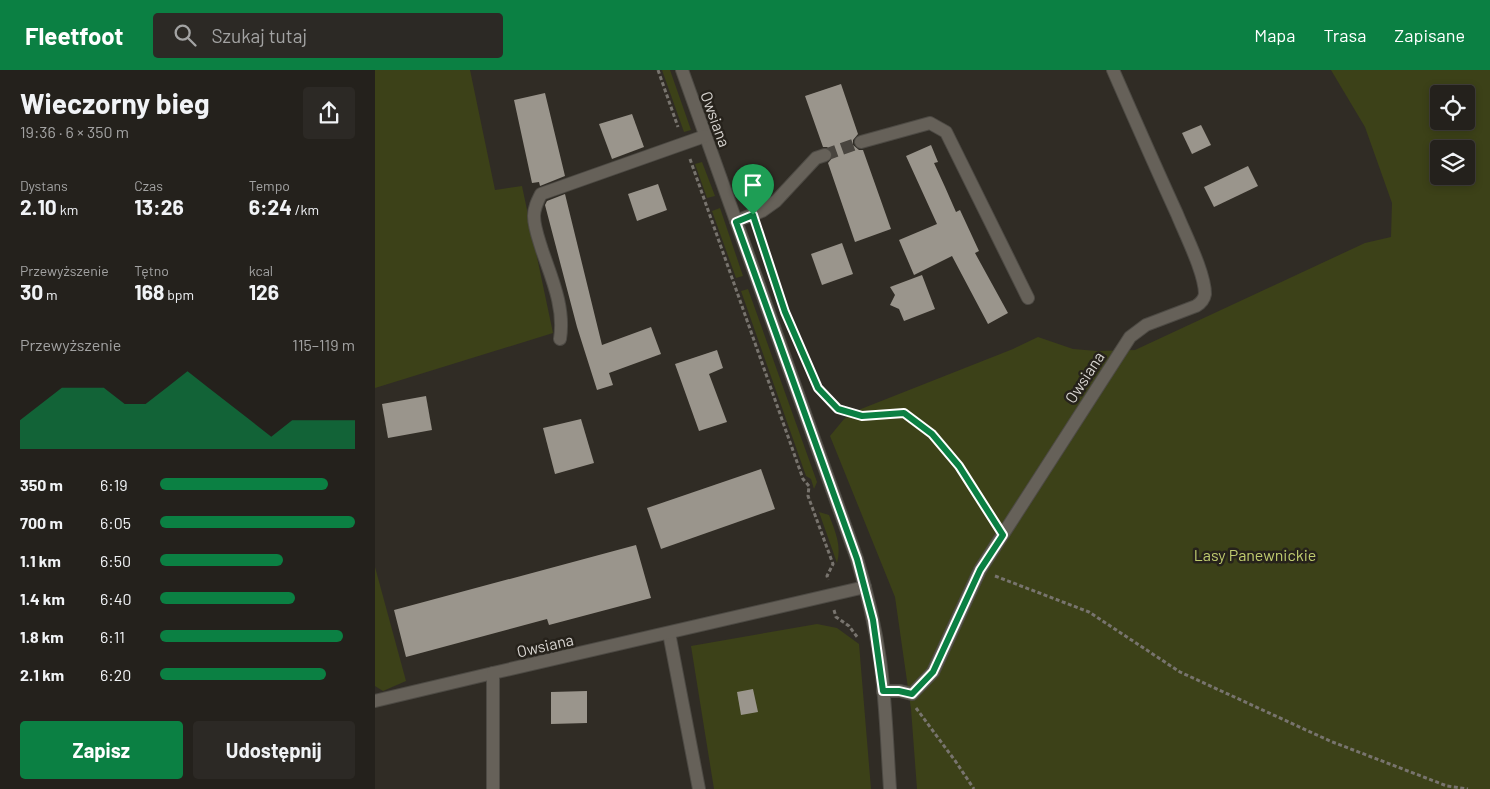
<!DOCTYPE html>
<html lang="pl">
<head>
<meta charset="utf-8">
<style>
  body { margin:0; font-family:Barlow,sans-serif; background:#2c2925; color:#f1f3f6; height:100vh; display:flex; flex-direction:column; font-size:19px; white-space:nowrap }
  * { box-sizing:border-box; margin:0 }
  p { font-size:16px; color:#a3a3a3 }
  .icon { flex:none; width:28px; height:28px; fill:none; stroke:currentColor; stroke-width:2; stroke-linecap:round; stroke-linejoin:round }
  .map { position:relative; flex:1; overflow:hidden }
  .sheet { display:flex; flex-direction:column; background:#24211c; width:375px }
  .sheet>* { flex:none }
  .fabs { position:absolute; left:1055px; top:15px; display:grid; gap:10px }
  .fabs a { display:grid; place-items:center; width:45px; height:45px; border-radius:5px; background:#24211c; box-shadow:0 2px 8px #0003,0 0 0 1px #413e3b; font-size:25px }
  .pin { position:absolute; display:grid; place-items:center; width:42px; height:42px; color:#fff; margin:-51px -21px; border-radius:50% 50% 50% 0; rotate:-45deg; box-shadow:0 0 5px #0007 }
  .pin .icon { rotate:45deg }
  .round { display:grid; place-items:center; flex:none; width:52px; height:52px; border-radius:5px; background:#2c2925 }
  .summary { display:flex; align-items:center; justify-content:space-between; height:85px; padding:0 20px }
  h1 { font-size:28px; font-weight:700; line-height:38px }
  .metrics { display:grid; grid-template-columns:repeat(3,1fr); gap:8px; height:85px; padding:5px 20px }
  .metrics div { display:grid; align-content:center }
  .metrics b { font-size:21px; font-weight:700 }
  .metrics small { font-size:14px; font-weight:400 }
  .metrics p { font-size:14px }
  .chart { height:140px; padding:10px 20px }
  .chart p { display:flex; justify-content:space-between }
  .chart svg { width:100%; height:90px; margin-top:5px; fill:#0b8043; opacity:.7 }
  .action { display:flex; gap:10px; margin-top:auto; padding:10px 20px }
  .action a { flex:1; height:58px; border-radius:5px; background:#0b8043; color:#fff; font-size:20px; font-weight:700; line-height:58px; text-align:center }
  .action a+a { background:#2c2925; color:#f1f3f6 }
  ul { padding:0 20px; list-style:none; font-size:16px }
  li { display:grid; grid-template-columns:80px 60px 1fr; align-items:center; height:38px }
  li i { height:12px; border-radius:6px; background:#0b8043 }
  header { display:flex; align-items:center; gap:30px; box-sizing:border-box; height:70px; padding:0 25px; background:#0b8043; color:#fff }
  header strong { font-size:24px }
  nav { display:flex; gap:28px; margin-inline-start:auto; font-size:18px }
  .search { width:350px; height:45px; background:#2c2925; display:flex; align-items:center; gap:12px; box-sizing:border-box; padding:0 18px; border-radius:5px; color:#a3a3a3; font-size:19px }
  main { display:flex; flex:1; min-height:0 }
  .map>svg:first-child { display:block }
  .green { fill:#3c4118; fill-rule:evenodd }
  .building { fill:#9a958c }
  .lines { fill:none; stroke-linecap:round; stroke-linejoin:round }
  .minor-tunnel { stroke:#49453f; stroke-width:12; stroke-dasharray:12 6; stroke-linecap:butt }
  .minor-casing { stroke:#4d4a44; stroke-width:14 }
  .path { stroke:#78746e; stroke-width:3; stroke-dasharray:4 2.5; stroke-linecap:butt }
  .minor { stroke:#666159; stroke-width:12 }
  .route-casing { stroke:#fff; stroke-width:10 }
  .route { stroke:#0b8043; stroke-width:6 }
  .labels { text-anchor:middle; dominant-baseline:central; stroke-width:5; stroke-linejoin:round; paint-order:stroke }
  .street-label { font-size:16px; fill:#d7d4d0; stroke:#26221b }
  .park-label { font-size:16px; fill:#c0cc6f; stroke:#26221b }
</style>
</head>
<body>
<header>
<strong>Fleetfoot</strong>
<div class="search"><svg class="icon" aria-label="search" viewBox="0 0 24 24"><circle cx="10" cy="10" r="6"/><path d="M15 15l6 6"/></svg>Szukaj tutaj</div>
<nav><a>Mapa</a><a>Trasa</a><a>Zapisane</a></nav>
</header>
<main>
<section class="sheet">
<div class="summary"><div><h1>Wieczorny bieg</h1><p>19:36 · 6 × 350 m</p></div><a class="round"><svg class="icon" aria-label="share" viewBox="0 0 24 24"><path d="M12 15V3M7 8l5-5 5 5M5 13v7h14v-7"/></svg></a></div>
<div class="metrics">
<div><p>Dystans</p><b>2.10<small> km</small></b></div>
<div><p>Czas</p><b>13:26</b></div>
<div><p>Tempo</p><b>6:24<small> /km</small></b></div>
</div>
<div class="metrics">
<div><p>Przewyższenie</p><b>30<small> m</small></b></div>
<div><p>Tętno</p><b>168<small> bpm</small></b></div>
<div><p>kcal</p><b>126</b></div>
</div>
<div class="chart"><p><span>Przewyższenie</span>115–119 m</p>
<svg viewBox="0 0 160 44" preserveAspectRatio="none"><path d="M0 44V30L10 22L20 14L30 14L40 14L50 22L60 22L70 14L80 6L90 14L100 22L110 30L120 38L130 30L140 30L150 30L160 30V44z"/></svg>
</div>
<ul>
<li><b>350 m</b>6:19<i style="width:86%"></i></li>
<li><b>700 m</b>6:05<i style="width:100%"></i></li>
<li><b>1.1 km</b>6:50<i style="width:63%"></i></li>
<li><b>1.4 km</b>6:40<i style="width:69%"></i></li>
<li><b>1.8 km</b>6:11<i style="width:94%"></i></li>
<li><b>2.1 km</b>6:20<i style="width:85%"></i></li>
</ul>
<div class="action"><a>Zapisz</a><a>Udostępnij</a></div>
</section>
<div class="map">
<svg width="1115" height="719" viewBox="0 0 1115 719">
  <rect width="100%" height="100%" fill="#302c25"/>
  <g class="green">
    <polygon points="0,0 95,0 120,120 147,116 178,263 0,318"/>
    <polygon points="287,0 295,0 316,60 309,62"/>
    <path d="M956,0H1115V719H542L536,639L520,527L455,366L469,349L486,339L638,279L663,267L698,279L722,281L760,280L990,173L1016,167L1017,133L990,57ZM1064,24H1091V51H1064ZM1064,79H1091V106H1064Z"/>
    <polygon points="327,92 340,126 332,128 320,94"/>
    <polygon points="345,138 368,206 361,208 337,141"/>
    <polygon points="373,219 442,412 439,419 436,409 431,406 366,221"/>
    <path d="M444,442L454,445C460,461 467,476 462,493Z"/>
    <polygon points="0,497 31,611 8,621 0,616"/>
    <polygon points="442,554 462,558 484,574 496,719 339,719 316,576"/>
  </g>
  <g class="building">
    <polygon points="466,14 483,64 478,70 478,75 484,80 488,80 516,159 480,172 453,93 458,87 458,82 452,77 448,77 430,26"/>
    <polygon points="170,23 190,106 165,116 164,112 157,113 139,30"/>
    <polygon points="257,44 269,77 237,89 224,54"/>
    <polygon points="826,55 836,75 817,84 807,63"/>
    <polygon points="556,75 563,92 559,93 570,117 581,142 585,140 604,181 600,183 633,243 613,254 577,186 539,205 524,170 562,154 531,86"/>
    <polygon points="873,96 883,116 839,137 829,117"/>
    <polygon points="283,114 292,140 262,151 253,124"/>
    <polygon points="190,124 227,275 276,257 286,284 234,303 238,315 222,320 202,257 170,135 172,131"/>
    <polygon points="467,173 478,204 447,215 436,184"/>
    <polygon points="547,205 560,239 529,251 524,239 515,235 520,225 515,217"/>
    <polygon points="342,280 348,298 334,304 352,352 324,361 300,294"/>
    <polygon points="51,326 57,360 13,368 7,334"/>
    <polygon points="206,349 219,393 180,404 168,358"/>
    <polygon points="386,399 400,439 286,479 272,438"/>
    <polygon points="261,475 276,528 174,555 172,549 31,587 19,540"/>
    <polygon points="378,619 383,642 366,645 362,622"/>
    <polygon points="212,621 212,653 176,654 176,622"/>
  </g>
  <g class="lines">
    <polyline class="minor-tunnel" points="450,85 486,72"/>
    <g class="minor-casing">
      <g id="minor">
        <path d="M307,0L482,489C492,522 500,555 505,590C511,632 512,676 515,719"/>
        <polyline points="486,72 555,53 571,62 653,228"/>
        <polyline points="361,151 387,141 401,131 441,88 450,85"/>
        <path d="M185,269C190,238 177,209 167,180C164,170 159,157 159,146C159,138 162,132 166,124L330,66"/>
        <polyline points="294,563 324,719"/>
        <path d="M508,621H525L537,624L558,602L605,500L755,267L771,255L821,236C826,233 829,230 830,224C830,203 810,164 802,144C780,96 759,48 738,0"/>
        <polyline points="0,631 118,603"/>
        <polyline points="118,719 118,603 490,517"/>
      </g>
    </g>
    <g class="path">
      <polyline points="283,0 303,57"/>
      <polyline points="315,89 428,409 434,416 433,426 458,494 452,506 453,510"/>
      <path d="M432,291C443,318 454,341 486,346C500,348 516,344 529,343L557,364L584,395L618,450"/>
      <polyline points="620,506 714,542 805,602 955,671 1072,716 1093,719"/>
      <polyline points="459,540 461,547 474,556 483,568"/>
      <polyline points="541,638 581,692 599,719"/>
    </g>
    <use href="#minor" class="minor"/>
  </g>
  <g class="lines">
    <g class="route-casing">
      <polygon id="route" points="378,145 410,242 443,318 463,339 487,346 529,343 557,364 584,396 628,465 605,500 558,602 537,624 524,621 508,621 498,550 482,489 361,152"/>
    </g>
    <use href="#route" class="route"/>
  </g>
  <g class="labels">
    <g class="street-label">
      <text transform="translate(341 49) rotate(70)">Owsiana</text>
      <text transform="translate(709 307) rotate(-57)">Owsiana</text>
      <text transform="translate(170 575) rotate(-13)">Owsiana</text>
    </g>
    <g class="park-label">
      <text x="880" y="484">Lasy Panewnickie</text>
    </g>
  </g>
</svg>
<div class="fabs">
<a><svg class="icon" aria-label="locate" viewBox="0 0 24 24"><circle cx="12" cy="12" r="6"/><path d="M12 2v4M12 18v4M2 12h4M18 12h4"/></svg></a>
<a><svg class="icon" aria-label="layers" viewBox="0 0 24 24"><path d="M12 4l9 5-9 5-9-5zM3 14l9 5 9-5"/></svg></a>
</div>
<div class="pin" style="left:378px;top:145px;background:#1e9e55"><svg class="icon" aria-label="arrive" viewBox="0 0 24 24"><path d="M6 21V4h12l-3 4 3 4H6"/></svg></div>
</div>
</main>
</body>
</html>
